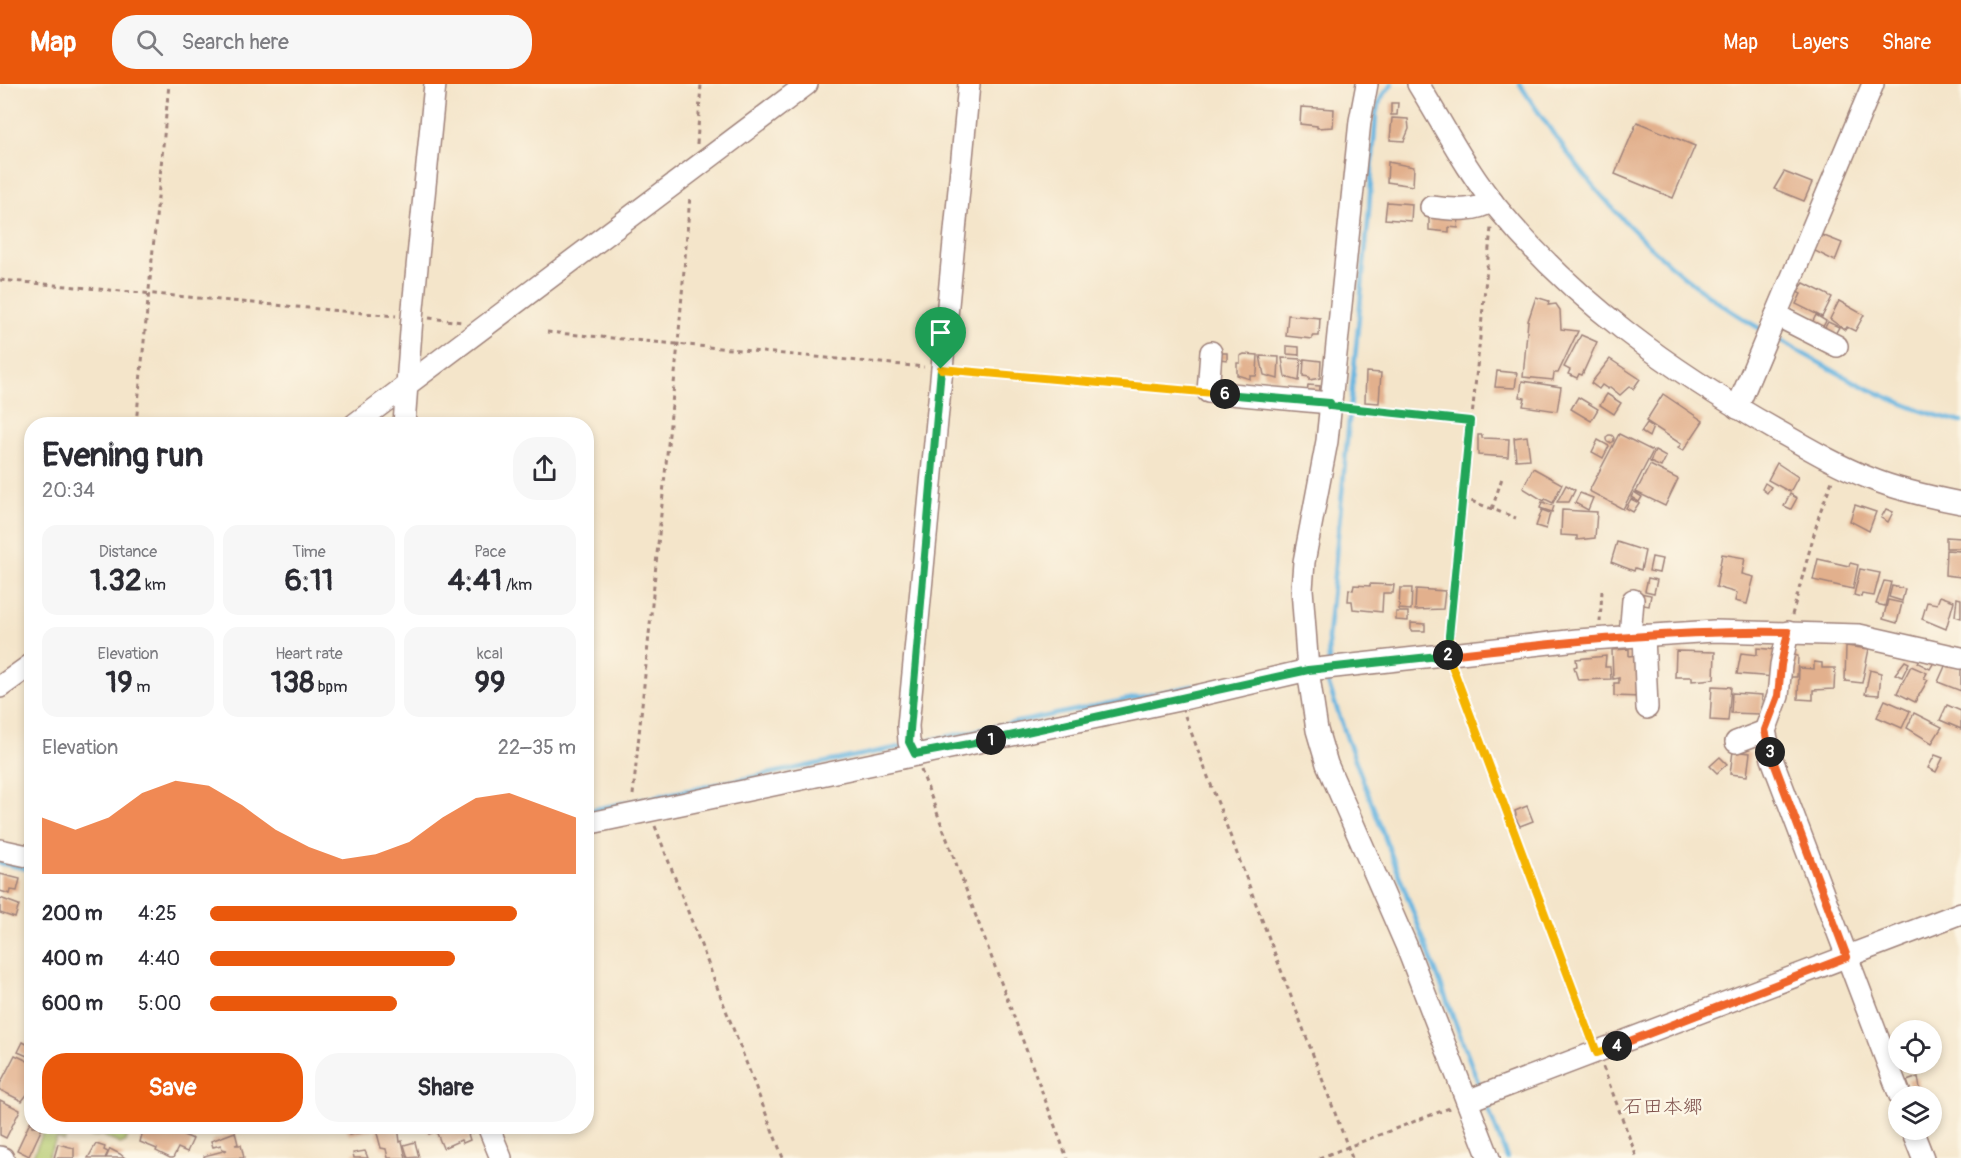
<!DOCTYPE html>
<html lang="en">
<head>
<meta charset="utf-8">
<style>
  body { margin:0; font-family:Pangolin,"Klee One",sans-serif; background:#f7f7f7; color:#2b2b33; height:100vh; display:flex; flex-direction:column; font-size:22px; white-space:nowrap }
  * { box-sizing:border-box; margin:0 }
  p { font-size:20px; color:#7c7c81 }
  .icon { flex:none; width:33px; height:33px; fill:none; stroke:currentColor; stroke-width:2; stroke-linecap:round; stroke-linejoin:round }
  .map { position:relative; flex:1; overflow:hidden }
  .panel { position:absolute; left:24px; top:333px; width:570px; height:717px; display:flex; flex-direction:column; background:#fff; border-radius:24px; box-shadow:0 3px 9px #0003 }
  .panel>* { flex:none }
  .controls { position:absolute; left:1888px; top:936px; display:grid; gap:12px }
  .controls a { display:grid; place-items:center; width:54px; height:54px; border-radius:50%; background:#fff; box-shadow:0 3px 9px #0003; font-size:30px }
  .pin { position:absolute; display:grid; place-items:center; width:51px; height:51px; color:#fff; margin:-62px -26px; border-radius:50% 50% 50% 0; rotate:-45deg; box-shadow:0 0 6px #0007 }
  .pin .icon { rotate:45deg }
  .km { position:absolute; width:30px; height:30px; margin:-15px; border-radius:50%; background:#222; color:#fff; font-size:16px; line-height:30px; text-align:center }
  .round { display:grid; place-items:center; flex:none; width:63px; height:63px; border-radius:24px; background:#f7f7f7 }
  .overview { display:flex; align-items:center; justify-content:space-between; height:102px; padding:0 18px }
  h1 { font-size:33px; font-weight:700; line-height:45px }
  .stats { display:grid; grid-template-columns:repeat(3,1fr); gap:9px; height:102px; padding:6px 18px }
  .stats div { display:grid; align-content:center; border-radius:15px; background:#f7f7f7; text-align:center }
  .stats b { font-size:30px; font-weight:700 }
  .stats small { font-size:16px; font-weight:400 }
  .stats p { font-size:16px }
  .chart { height:168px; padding:12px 18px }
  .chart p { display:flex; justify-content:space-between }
  .chart svg { width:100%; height:108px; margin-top:6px; fill:#ea580c; opacity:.7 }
  .cta { display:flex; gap:12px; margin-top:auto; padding:12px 18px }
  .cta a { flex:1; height:69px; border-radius:24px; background:#ea580c; color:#fff; font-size:24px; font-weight:700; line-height:69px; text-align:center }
  .cta a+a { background:#f7f7f7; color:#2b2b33 }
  ul { padding:0 18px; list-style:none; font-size:20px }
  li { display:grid; grid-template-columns:96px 72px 1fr; align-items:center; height:45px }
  li i { height:15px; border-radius:8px; background:#ea580c }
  header { display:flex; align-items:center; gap:36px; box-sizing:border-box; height:84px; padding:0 30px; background:#ea580c; color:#fff }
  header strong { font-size:28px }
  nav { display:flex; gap:33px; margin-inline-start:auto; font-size:21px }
  .search { width:420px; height:54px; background:#f7f7f7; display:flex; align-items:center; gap:15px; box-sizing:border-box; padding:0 21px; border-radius:24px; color:#7c7c81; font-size:22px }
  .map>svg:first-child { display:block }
  .green { fill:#b4ca6e; stroke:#7f744c; stroke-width:1.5 }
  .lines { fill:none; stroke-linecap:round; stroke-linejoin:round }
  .stream { stroke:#66b5e1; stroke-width:4.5 }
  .building { fill:#e2b08d }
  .minor-casing { stroke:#9f827a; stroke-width:24 }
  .path { stroke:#9f827a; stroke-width:3; stroke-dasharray:4.5 4.5; stroke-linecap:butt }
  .minor { stroke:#fff; stroke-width:21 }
  .split-1-casing { stroke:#fff; stroke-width:12 }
  .split-2-casing { stroke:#fff; stroke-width:12 }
  .split-3-casing { stroke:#fff; stroke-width:12 }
  .split-4-casing { stroke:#fff; stroke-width:12 }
  .split-5-casing { stroke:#fff; stroke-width:12 }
  .split-6-casing { stroke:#fff; stroke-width:12 }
  .split-7-casing { stroke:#fff; stroke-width:12 }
  .split-1 { stroke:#22a559; stroke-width:8 }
  .split-2 { stroke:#22a559; stroke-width:8 }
  .split-3 { stroke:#f0652b; stroke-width:8 }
  .split-4 { stroke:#f0652b; stroke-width:8 }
  .split-5 { stroke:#f5b400; stroke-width:8 }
  .split-6 { stroke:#22a559; stroke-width:8 }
  .split-7 { stroke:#f5b400; stroke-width:8 }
  .labels { text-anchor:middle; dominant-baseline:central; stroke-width:5; stroke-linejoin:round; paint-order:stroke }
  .quarter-label { font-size:20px; fill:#7f524d; stroke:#fcf5e5 }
</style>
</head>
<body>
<header>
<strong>Map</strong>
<div class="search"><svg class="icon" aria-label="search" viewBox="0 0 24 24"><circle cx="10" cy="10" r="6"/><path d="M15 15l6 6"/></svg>Search here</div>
<nav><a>Map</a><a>Layers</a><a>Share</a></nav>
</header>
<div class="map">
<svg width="1961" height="1074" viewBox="0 0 1961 1074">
  <rect width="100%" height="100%" fill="#fcf5e5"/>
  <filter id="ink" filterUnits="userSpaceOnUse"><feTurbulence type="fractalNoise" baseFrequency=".0167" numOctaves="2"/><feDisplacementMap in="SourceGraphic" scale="12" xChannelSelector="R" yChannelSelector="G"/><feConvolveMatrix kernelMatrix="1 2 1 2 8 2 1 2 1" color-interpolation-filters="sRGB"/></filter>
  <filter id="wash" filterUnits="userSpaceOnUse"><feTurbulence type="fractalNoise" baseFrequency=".008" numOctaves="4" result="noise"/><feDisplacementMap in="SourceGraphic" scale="24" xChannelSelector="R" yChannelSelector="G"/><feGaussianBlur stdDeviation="1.35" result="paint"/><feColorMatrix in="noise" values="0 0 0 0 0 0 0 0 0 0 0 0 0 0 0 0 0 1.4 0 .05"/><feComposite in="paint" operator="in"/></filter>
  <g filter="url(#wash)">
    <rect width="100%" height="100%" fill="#f4e5ca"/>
    <polygon class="green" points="46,1042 132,1042 132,1043 125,1058 120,1060 101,1051 93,1053 71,1044 64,1057 57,1054 47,1074 32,1074"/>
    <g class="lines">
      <g class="stream">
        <path d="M1520,0C1530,17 1542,33 1553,49C1609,129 1679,199 1764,247"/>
        <path d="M1774,253C1837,289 1889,321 1961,338"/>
        <polyline points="1329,578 1328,554 1368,139 1376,29 1381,14 1392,0"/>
        <polyline points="1328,589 1328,599 1348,657 1481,1006"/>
        <polyline points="916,659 1193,602"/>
        <polyline points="586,727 905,662"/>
        <polyline points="0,779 32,786"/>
        <polyline points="1485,1017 1507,1074"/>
      </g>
    </g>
    <g id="blocks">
      <g class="building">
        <polygon points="1391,19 1398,19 1397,31 1391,31"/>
        <polygon points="1301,23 1334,25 1333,43 1317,44 1317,42 1300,40"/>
        <polygon points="1392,34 1408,35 1409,45 1404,57 1390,56"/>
        <polygon points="1637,38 1695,62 1673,114 1615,90"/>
        <polygon points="1388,78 1414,83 1413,102 1387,98"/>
        <polygon points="1784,88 1812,99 1804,117 1774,105"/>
        <polygon points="1387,118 1412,120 1411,137 1385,135"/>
        <polygon points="1429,130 1459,133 1458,144 1449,143 1449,148 1429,146"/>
        <polygon points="1819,150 1842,159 1835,177 1813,166"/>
        <polygon points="1804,199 1832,213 1822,233 1796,220 1801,210 1797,208"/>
        <polygon points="1536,213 1549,217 1548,221 1556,220 1560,226 1561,245 1578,247 1558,289 1554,289 1553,296 1523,293 1528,237"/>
        <polygon points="1839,217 1864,231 1855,247 1847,243 1845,246 1830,235"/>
        <polygon points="1288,231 1320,234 1319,252 1312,252 1312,255 1286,252"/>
        <polygon points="1816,231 1826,237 1821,246 1811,241"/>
        <polygon points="1828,238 1839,243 1834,252 1823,247"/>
        <polygon points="1581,251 1597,258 1582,291 1579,290 1577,294 1568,290 1570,286 1564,283"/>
        <polygon points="1287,262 1299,263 1299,271 1287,270"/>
        <polygon points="1220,269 1227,269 1227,276 1220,275"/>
        <polygon points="1244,270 1258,271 1257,289 1256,292 1250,292 1250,295 1237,291 1237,279 1240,279 1240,272"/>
        <polygon points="1260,272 1279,273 1278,295 1264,291"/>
        <polygon points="1282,274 1301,275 1299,297 1285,293"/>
        <polygon points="1304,275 1321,277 1320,294 1309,296 1309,293 1303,292"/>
        <polygon points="1610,275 1640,295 1633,305 1630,302 1620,311 1610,303 1608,305 1602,301 1599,305 1591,299"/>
        <polygon points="1497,287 1517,289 1515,304 1495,303"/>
        <polygon points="1366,288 1381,289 1379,319 1365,318"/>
        <polygon points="1522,297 1561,303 1557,327 1523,322 1525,314 1520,313"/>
        <polygon points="1308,301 1320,302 1319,312 1307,311"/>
        <polygon points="1607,310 1621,319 1614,330 1600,321"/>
        <polygon points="1663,310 1703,337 1683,367 1678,364 1681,360 1646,337"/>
        <polygon points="1578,313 1598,325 1591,337 1571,325"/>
        <polygon points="1647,339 1653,343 1649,353 1641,348"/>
        <polygon points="1619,350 1653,367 1623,425 1589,407"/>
        <circle cx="1610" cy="355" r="4"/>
        <polygon points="1478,351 1482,351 1482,354 1509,355 1508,373 1478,371"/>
        <polygon points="1527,352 1530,375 1516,376 1514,354"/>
        <polygon points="1598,356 1609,362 1603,374 1592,368"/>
        <polygon points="1655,367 1666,373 1661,383 1650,378"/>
        <polygon points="1777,379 1798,393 1790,408 1768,396"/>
        <polygon points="1650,381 1678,395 1665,422 1636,408"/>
        <polygon points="1533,384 1562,400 1553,419 1545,415 1544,417 1523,404"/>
        <polygon points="1765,399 1771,403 1767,409 1762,405"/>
        <polygon points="1566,401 1575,406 1569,418 1557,418"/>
        <polygon points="1634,408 1642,413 1639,418 1631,413"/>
        <polygon points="1580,409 1593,414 1588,426 1575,419"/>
        <polygon points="1790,410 1797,414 1791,425 1784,422"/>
        <polygon points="1631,415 1639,419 1633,428 1626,424"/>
        <polygon points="1542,418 1554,422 1552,428 1540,424"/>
        <polygon points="1855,421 1876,428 1869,447 1850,437"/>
        <polygon points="1886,425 1893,428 1888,438 1881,434"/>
        <polygon points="1542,426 1550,429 1546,445 1536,442"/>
        <polygon points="1562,426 1597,428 1595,454 1577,456 1577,452 1561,451"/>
        <polygon points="1946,453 1961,454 1961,464 1946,464"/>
        <polygon points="1617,458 1645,467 1641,486 1635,484 1634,487 1611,478"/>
        <polygon points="1946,466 1961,467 1961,493 1945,491"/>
        <polygon points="1722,470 1745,474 1742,490 1754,493 1747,520 1735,517 1737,509 1716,503"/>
        <polygon points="1652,473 1662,475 1659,489 1649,487"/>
        <polygon points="1818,475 1849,482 1850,479 1858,481 1853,505 1813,496"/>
        <polygon points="1860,485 1880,489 1874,512 1862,510 1861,513 1854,511"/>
        <polygon points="1648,494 1657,496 1654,509 1645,507"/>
        <polygon points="1884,497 1891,498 1885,522 1876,520"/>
        <polygon points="1370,500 1394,501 1393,509 1383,509 1382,528 1353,525 1352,517 1348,517 1349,505 1353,506 1354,501 1370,502"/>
        <polygon points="1892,502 1905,505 1902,517 1889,513"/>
        <polygon points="1400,504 1412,504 1411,526 1399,525"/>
        <polygon points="1416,505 1445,507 1443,525 1415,526"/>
        <polygon points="1640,509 1651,511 1649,522 1638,520"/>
        <polygon points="1940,512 1954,517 1946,545 1922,535 1927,518 1937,520"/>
        <polygon points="1957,514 1961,515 1961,534 1955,532"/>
        <polygon points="1888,516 1902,519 1897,539 1883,535"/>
        <polygon points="1396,528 1408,528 1408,537 1396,536"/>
        <polygon points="1411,539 1425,540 1425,547 1411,547"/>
        <polygon points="1846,562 1869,565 1862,599 1845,597"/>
        <polygon points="1757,564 1777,566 1775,593 1737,590 1741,569 1757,571"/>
        <polygon points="1629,565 1629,572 1639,571 1641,613 1614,612 1614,599 1619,599 1619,594 1613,595 1612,566"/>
        <polygon points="1676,567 1715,568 1714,595 1692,597 1692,593 1675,593"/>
        <polygon points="1793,571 1798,572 1797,593 1787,593"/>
        <polygon points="1606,572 1605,583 1610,583 1611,595 1578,596 1574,583 1577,582 1576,575"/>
        <polygon points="1921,572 1934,578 1930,585 1918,579"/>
        <polygon points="1905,577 1909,579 1902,593 1895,590"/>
        <polygon points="1814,578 1822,579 1822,584 1835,584 1834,605 1813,606 1813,616 1798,615 1799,584 1814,585"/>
        <polygon points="1946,580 1961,585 1961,607 1938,598"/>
        <polygon points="1911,582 1927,589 1924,594 1928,596 1915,618 1897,609"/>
        <polygon points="1870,586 1881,589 1879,611 1865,610"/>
        <polygon points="1712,602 1731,603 1728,637 1710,636"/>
        <polygon points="1732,609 1762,611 1761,630 1731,629"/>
        <polygon points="1885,616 1910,627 1902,644 1877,633"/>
        <polygon points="1947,621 1961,627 1961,645 1940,636"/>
        <polygon points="1914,629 1942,643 1932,659 1907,644"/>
        <polygon points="1733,667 1750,669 1747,692 1730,690"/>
        <polygon points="1935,671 1943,674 1936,688 1928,684"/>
        <polygon points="1720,673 1727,680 1717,689 1710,682"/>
        <polygon points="1527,722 1533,737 1520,742 1514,732 1516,731 1515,727"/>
        <polygon points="0,790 20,795 17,807 11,806 10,810 0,807"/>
        <polygon points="0,814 19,821 15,834 0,829"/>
        <polygon points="23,958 32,963 32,974 18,968"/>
        <polygon points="15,971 32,979 32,1004 22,1017 0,1006 0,1000"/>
        <polygon points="1918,993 1921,1010 1913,1012 1907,997"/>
        <polygon points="0,1016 20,1026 6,1054 0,1051"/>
        <polygon points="32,1034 32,1042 43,1042 29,1072 17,1066"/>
        <polygon points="144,1042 162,1042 193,1055 187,1068 178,1064 173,1074 170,1074 156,1067 157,1065 140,1058"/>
        <polygon points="346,1042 372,1042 374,1046 349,1051"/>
        <polygon points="375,1042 398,1042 400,1058 402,1057 406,1074 388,1074 386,1065 381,1064"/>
        <polygon points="426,1042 475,1042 477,1047 468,1050 470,1056 463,1059 461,1056 443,1064 436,1047 429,1050"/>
        <polygon points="235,1048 238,1060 235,1061 241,1061 244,1074 204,1074 204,1072 227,1066 222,1065 221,1061 213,1063 211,1057"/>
        <polygon points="415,1058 419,1073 408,1074 404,1061"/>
        <polygon points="58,1060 74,1064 74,1074 54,1074"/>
        <polygon points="96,1060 105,1063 104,1066 108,1068 105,1074 88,1074"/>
        <polygon points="110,1065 120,1070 125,1074 106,1074"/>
        <polygon points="365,1067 368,1074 354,1074 353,1069"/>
      </g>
    </g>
  </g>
  <g filter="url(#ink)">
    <use href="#blocks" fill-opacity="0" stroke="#9f827a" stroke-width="1.5"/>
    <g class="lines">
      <g class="minor-casing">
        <g id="minor">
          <polyline points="1367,0 1360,37 1327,357 1304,478 1302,505 1308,586 1317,646 1327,680 1406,861 1489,1074"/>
          <path d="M1418,0C1444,42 1467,88 1499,126C1575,218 1672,287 1776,346C1806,363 1836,381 1869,394C1898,406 1930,413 1961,419"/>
          <path d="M1431,123C1452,125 1473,129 1492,117"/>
          <polyline points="1776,231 1837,262"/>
          <polyline points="1211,268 1208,308 1330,319"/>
          <polyline points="1737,324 1873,0"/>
          <polyline points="355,340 807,0"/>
          <polyline points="404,340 412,234 435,0"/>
          <polyline points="1788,548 1781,581 1778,612 1765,647 1772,675 1900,1012"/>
          <polyline points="1644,551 1647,624"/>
          <polyline points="1630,552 1633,516"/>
          <polyline points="0,603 32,580"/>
          <polyline points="1736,658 1765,647"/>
          <polyline points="915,671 909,658 908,642 969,0"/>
          <polyline points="586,740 1179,616 1308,586 1577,556 1714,547 1859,551 1961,574"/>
          <polyline points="0,766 32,773"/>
          <polyline points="1467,1017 1961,829"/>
          <polyline points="488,1042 501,1074"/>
          <polyline points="1912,1046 1923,1074"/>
          <polyline points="0,1073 3,1074"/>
        </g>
      </g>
      <g class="path">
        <polyline points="697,60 701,0"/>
        <polyline points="0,196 396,232"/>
        <polyline points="429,234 462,238"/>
        <polyline points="547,248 924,283"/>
        <polyline points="958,287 1190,307"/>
        <polyline points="1347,324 1470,337"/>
        <polyline points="136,340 169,0"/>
        <polyline points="1463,414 1516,434"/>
        <polyline points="1492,425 1502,394"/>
        <polyline points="1792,531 1820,428 1832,397"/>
        <polyline points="1600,538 1602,507"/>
        <polyline points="1450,552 1491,144"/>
        <polyline points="1454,587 1591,952"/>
        <polyline points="1185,632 1352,1074"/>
        <polyline points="921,686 1067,1074"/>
        <polyline points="633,711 678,260 690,112"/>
        <polyline points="655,742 783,1074"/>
        <polyline points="1603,983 1637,1074"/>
        <polyline points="1319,1074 1452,1023"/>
      </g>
      <use href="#minor" class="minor"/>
    </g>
  </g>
  <g class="lines" filter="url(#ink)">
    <g class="split-1-casing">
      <polyline id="split-1" points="941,285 909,658 915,670 991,656"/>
    </g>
    <g class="split-2-casing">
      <polyline id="split-2" points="991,656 1308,586 1448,571"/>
    </g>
    <g class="split-3-casing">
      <path id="split-3" d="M1448,571C1561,558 1674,546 1788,548L1781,581L1778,612L1765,646L1770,668"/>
    </g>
    <g class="split-4-casing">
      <polyline id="split-4" points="1617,962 1847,873 1770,668"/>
    </g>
    <g class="split-5-casing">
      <polyline id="split-5" points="1449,552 1448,571 1597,969 1617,962"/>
    </g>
    <g class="split-6-casing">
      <polyline id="split-6" points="1225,310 1330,319 1330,322 1470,337 1449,552"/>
    </g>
    <g class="split-7-casing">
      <polyline id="split-7" points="941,285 1225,310"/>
    </g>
    <use href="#split-1" class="split-1"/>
    <use href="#split-2" class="split-2"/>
    <use href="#split-3" class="split-3"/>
    <use href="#split-4" class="split-4"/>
    <use href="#split-5" class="split-5"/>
    <use href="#split-6" class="split-6"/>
    <use href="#split-7" class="split-7"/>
  </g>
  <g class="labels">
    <g class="quarter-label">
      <text x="1663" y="1022">石田本郷</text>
    </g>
  </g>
</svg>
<div class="controls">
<a><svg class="icon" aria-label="locate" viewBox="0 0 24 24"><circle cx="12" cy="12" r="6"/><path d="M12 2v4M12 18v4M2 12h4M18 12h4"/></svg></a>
<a><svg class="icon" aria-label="layers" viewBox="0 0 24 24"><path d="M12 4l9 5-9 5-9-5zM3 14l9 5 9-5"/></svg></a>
</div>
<div class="pin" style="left:941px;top:285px;background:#1e9e55"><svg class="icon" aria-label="arrive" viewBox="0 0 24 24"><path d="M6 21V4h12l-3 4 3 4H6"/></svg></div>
<b class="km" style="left:991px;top:656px">1</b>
<b class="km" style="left:1448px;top:571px">2</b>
<b class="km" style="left:1770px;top:668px">3</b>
<b class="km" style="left:1617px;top:962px">4</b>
<b class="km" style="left:1225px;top:310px">6</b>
<section class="panel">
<div class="overview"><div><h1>Evening run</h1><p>20:34</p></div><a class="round"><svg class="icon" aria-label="share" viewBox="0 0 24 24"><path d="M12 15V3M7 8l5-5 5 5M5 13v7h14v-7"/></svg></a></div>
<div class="stats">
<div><p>Distance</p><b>1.32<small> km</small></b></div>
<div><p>Time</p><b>6:11</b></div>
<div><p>Pace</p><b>4:41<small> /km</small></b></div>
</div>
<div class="stats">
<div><p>Elevation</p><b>19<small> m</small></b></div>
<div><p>Heart rate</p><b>138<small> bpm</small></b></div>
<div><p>kcal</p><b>99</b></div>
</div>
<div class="chart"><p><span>Elevation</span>22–35 m</p>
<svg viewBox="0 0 160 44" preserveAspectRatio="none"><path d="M0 44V21L10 26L20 21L30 11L40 6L50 8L60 16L70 26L80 33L90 38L100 36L110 31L120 21L130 13L140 11L150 16L160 21V44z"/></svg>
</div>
<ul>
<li><b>200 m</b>4:25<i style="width:84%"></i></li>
<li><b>400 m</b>4:40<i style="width:67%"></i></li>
<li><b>600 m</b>5:00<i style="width:51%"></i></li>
</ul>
<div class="cta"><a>Save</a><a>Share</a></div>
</section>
</div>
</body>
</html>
